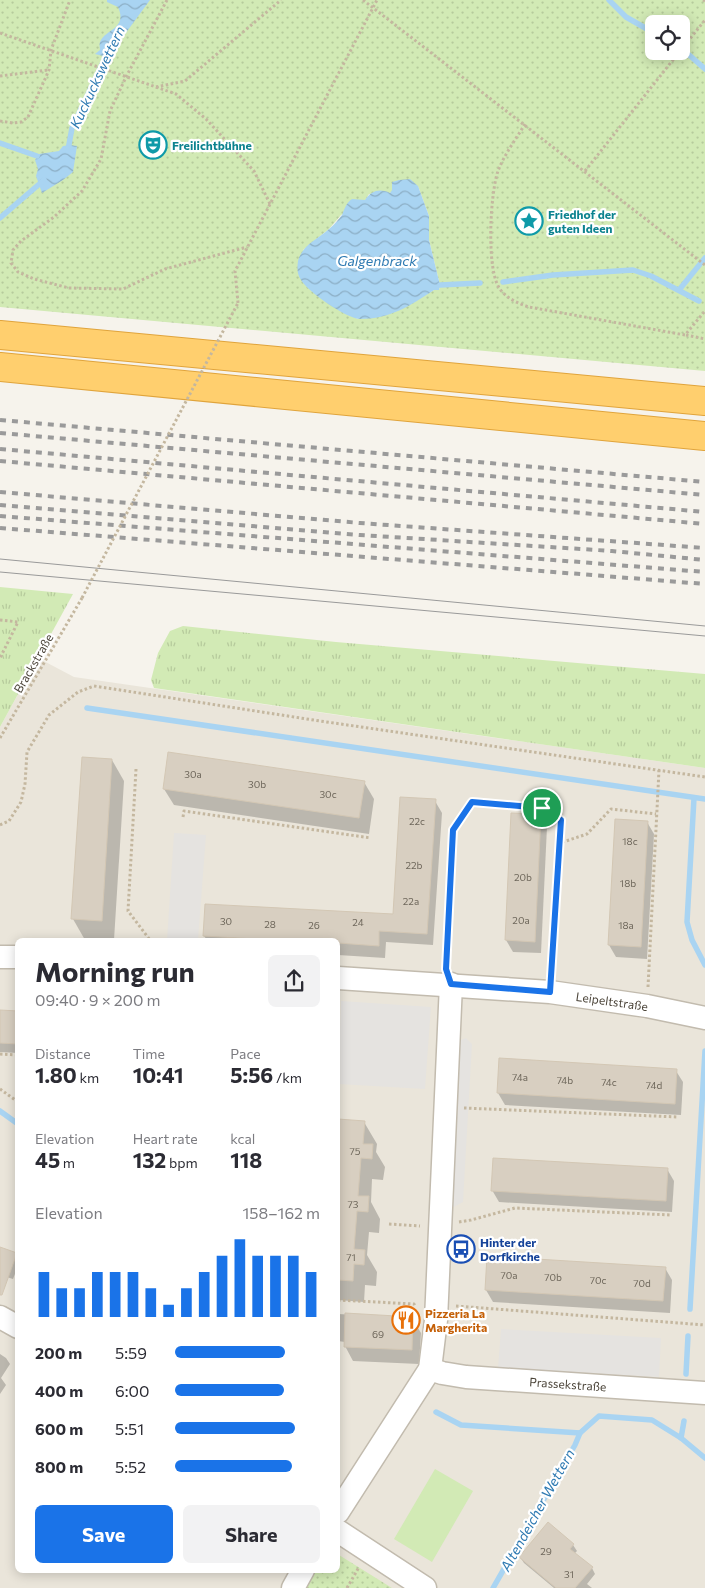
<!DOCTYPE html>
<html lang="en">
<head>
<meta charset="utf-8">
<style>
  body { margin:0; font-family:Commissioner,sans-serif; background:#f2f2f3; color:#2b2b33; height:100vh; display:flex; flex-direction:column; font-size:19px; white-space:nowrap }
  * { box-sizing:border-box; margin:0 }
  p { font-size:16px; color:#7c7c81 }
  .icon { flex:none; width:28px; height:28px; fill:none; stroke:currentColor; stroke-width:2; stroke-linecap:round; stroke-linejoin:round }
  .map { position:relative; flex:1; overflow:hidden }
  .sheet { position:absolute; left:15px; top:938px; width:325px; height:635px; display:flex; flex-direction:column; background:#fff; border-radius:8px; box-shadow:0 2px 12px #0003 }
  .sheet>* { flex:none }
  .controls { position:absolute; left:645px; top:15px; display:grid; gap:10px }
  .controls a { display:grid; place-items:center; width:45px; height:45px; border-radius:8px; background:#fff; box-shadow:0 2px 12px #0003; font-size:25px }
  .pin { position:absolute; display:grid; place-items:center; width:42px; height:42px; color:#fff; margin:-21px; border:2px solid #fff; border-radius:50%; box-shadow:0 1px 5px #0007 }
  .round { display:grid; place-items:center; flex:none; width:52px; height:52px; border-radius:8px; background:#f2f2f3 }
  .overview { display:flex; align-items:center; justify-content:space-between; height:85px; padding:0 20px }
  h1 { font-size:28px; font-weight:700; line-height:38px }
  .figures { display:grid; grid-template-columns:repeat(3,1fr); gap:8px; height:85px; padding:5px 20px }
  .figures div { display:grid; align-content:center }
  .figures b { font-size:21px; font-weight:700 }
  .figures small { font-size:14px; font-weight:400 }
  .figures p { font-size:14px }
  .chart { height:140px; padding:10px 20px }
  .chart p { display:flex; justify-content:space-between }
  .chart svg { width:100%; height:90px; margin-top:5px; stroke:#1a73e8; stroke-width:6 }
  .primary-button { display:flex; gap:10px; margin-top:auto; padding:10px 20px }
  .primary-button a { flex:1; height:58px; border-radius:8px; background:#1a73e8; color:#fff; font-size:20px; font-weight:700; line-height:58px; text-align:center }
  .primary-button a+a { background:#f2f2f3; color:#2b2b33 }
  ul { padding:0 20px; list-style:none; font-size:16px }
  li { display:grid; grid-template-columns:80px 60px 1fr; align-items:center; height:38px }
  li i { height:12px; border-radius:6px; background:#1a73e8 }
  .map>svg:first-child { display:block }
  .residential { fill:#eae5da; fill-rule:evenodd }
  .grass { fill:url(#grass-tufts) }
  .park { fill:url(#park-dots); fill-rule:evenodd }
  .garden { fill:#d2eab5 }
  .parking { fill:#e5e3e0 }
  .water { fill:url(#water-waves) }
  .shadow { fill:#0003 }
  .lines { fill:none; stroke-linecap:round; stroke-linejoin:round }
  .stream { stroke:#a9d4f2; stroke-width:5.5 }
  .building { fill:#d8cfc1; stroke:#d3c7b4 }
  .minor-casing { stroke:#c2bbae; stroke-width:25 }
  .highway-casing { stroke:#e0a43c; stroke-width:30 }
  .path { stroke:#c4b79f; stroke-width:3; stroke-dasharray:2.5 2.5; stroke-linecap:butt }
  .minor { stroke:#fff; stroke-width:22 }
  .highway { stroke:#ffcf6e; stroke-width:28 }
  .tram { stroke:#9a9a9a; stroke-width:1 }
  .rail { stroke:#9a9a9a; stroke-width:4; stroke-dasharray:6 6; stroke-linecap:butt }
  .path-bridge { stroke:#c4b79f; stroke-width:3; stroke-dasharray:2.5 2.5; stroke-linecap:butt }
  .route-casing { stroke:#fff; stroke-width:10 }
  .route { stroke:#1a73e8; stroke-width:6 }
  .labels { text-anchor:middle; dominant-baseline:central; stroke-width:4.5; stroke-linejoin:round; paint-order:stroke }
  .number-label { font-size:10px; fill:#6e675b }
  .culture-label { font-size:12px; font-weight:bold; fill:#0d838f; stroke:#fff; text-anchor:start }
  .street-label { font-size:12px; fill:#4b4439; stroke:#fff }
  .transit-label { font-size:12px; font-weight:bold; fill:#164399; stroke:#fff; text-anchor:start }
  .food-label { font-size:12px; font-weight:bold; fill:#c56008; stroke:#fff; text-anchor:start }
  .water-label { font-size:14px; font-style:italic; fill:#2e7ab2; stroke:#fff }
</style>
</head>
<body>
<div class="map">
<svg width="705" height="1588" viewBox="0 0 705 1588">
  <defs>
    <pattern id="grass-tufts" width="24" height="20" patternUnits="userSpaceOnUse" patternTransform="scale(1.25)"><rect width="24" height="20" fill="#d2eab5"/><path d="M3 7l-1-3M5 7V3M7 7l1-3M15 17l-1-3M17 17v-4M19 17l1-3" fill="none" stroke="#b6ca9c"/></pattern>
    <pattern id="park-dots" width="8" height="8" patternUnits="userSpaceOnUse" patternTransform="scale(1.25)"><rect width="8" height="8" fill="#d2eab5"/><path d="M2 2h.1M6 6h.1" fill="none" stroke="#b6ca9c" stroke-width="1.8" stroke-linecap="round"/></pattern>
    <pattern id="water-waves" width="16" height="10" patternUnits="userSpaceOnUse" patternTransform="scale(1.25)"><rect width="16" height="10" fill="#a9d4f2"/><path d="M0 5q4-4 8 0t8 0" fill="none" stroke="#8caec5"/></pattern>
  </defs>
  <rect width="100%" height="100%" fill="#f6f3ec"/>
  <path class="residential" d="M38,658L74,677L705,768V1588H0V727ZM18,940H338V1570H18Z"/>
  <g class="grass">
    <polygon points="0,587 73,594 0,727"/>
    <polygon points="183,626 336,642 705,674 705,768 154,688 151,680 158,653 170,631"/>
  </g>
  <g class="park">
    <path d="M0,0H705V371L0,307ZM654,24H681V51H654ZM418,186L429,216V240L440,285L439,290H434L386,315L357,319L303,250L329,229L341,215L365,201L369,194L390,193L392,191Z"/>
    <polygon points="338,1555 339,1555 392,1588 305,1588 316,1570 338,1570"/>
  </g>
  <polygon class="garden" points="435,1469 473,1491 432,1562 394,1539"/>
  <g class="parking">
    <polygon points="174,833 206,835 198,940 167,940"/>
    <polygon points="341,1001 431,1007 425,1089 338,1084"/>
    <polygon points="466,1038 472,1044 463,1202 448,1210 459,1041"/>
    <polygon points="501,1329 661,1338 659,1377 498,1368"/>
  </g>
  <g class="water">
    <path d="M107,0H150L114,49L111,58L95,54L100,50C100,48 99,44 100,42C105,29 128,29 118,7L107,2Z"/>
    <polygon points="70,145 77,146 73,172 63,180 42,193 36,176 38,169 35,160 39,154 59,151 63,146"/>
    <path d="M410,179L418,186L429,216V240L440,285L439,290H434C410,306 390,319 360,319C347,319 307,291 301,280C297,274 297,268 298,261C302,245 318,239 329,229C334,225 339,219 342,215C345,208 346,203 352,199L365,200C371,191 379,188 390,193L392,190V182L399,180Z"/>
  </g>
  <g class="shadow">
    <polygon points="112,760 124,781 114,940 85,940 73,919"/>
    <polygon points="364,782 374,799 369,834 174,805 164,789"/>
    <polygon points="435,801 442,813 433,945 386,942 385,958 338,955 338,940 207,940 204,936 394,915"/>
    <polygon points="540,815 547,827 541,953 513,952 506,940"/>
    <polygon points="647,822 654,834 647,959 616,957 609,945"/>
    <polygon points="0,1011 18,1012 18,1053 0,1052"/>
    <polygon points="676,1071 683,1082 681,1115 505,1105 498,1093"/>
    <polygon points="338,1120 364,1122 377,1144 376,1152 385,1167 383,1180 372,1179 371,1202 380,1219 379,1233 369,1232 367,1255 377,1272 376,1286 365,1285 364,1302 338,1300"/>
    <polygon points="667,1169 674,1181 672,1212 499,1202 492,1190"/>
    <polygon points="0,1249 16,1254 18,1257 18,1266 13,1279 0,1275"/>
    <polygon points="665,1268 672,1280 670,1313 493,1302 486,1290"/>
    <polygon points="338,1314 412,1318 421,1333 419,1364 353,1361 345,1346 345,1342 338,1341"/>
    <polygon points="0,1354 6,1358 10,1364 1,1378 6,1385 0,1394"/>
    <polygon points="548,1524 573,1545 577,1551 574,1554 592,1568 595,1574 587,1584 592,1588 554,1588 524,1563 520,1557"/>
  </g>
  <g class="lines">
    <g class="stream">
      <polyline points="609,0 626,17 654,33"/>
      <polyline points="688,54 705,69"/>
      <polyline points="0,143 37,156"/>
      <polyline points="68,150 72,128 109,50"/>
      <polyline points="0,218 44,180"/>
      <polyline points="503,282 553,275 633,270 651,276 699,301"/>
      <polyline points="440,285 480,283"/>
      <polyline points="679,290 705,258"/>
      <polyline points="87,708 705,799"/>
      <polyline points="694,798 687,922 692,940 705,965"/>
      <polyline points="0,1111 18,1124"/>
      <polyline points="690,1309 705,1051"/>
      <polyline points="686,1374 688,1336"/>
      <polyline points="436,1412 461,1425 580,1433 599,1416 652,1420 681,1438 705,1458"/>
      <polyline points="681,1438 684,1421"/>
      <polyline points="493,1588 575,1445 580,1433"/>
    </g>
  </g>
  <g class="building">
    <polygon points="168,752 365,781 359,818 163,789"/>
    <polygon points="82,757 112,759 102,921 71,919"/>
    <polygon points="400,797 436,799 427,934 379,931 379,946 338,943 338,940 272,940 203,936 205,904 393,914"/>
    <polygon points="511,813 541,814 535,942 505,940"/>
    <polygon points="615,819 648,821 641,947 608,945"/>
    <polygon points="0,1010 18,1011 18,1044 0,1043"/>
    <polygon points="499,1058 677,1069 675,1104 497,1093"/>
    <polygon points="338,1119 365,1121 363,1144 373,1144 372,1159 361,1158 358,1196 369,1196 368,1212 357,1211 354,1249 365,1250 364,1265 354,1264 353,1281 338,1280"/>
    <polygon points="493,1158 668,1168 666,1201 491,1191"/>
    <polygon points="0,1247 17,1253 2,1295 0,1295"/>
    <polygon points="487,1256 666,1267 663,1301 485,1290"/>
    <polygon points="345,1313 413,1317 412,1350 344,1347"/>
    <polygon points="548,1522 574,1544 570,1549 593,1567 575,1588 556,1588 519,1557"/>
  </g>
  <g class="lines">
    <g class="minor-casing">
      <g id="minor">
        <polyline points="0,957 18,957"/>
        <path id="s1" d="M338,978L550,992L647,1006L705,1018"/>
        <polyline points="0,1317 18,1327"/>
        <path id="s2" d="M430,1369L442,1373L466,1377L705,1393"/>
        <polyline points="338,1512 430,1369 436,1320 451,984"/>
        <polyline points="338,1531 425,1588"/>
        <polyline points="293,1588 303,1570"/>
      </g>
    </g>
    <g class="highway-casing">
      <g id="highway">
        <polyline points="0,335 705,401"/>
        <polyline points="0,367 705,436"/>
      </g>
    </g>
    <g class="path">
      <polyline points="167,0 126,77 110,111 101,159 82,191 54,217 21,241 13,250 11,263 18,272 34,279 69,288 123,289 165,269 247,247"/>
      <polyline points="363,0 705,265"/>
      <polyline points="703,0 705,1"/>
      <polyline points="0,33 156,87 185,81 281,0"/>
      <polyline points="681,50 705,20"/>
      <polyline points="0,76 48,70"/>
      <polyline points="156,87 176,94 206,119 254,171 270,204"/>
      <polyline points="0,121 13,123 21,122 28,117 49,70 51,50 70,0"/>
      <path d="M525,124C516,139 504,155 498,171C490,194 486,271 500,289C506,298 519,304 529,307L685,335L705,311"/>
      <polyline points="585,171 680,51"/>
      <polyline points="238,303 235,271 377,0"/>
      <polyline points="686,335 705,339"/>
      <polyline points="0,620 18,622 0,658"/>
      <polyline points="0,738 82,598"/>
      <polyline points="136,769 128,911 150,940"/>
      <polyline points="183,817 184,811 371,838"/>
      <polyline points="0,825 9,821 21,802 25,784 27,752 49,715 78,692 94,686 320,721 705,777"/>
      <polyline points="446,964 453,830 472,803 542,808 561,820 560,843 587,834 611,809 656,814"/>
      <polyline points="551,974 560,843"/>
      <polyline points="648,987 659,770"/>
      <polyline points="0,1054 18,1055"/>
      <polyline points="0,1089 18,1102"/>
      <polyline points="464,1108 678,1117"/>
      <polyline points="459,1222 471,1220 515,1208 671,1215"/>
      <polyline points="389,1224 420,1226"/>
      <polyline points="338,1300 414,1304 415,1307"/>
      <polyline points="456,1306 705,1325"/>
      <polyline points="347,1588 359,1567"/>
    </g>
    <use href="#minor" class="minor"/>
    <use href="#highway" class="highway"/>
    <g class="tram">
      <polyline points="0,559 705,626"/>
      <polyline points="0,572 705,636"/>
    </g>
    <g class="rail">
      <polyline points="0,420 705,482"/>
      <polyline points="0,433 705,495"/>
      <polyline points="0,449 705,512"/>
      <polyline points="0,461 705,524"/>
      <polyline points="0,492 360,523 705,548"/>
      <polyline points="0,505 360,535 612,551 705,560"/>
      <polyline points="0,516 705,572"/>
      <polyline points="0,528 705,584"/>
    </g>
    <polyline class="path-bridge" points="82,598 238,303"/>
  </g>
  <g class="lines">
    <g class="route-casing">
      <polygon id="route" points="472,802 542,808 561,820 550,992 451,984 446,969 453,830"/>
    </g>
    <use href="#route" class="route"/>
  </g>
  <defs>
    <g id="theatre-ring" transform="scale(1.4375)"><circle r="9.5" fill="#fff" stroke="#0f9aa8" stroke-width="1.5"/><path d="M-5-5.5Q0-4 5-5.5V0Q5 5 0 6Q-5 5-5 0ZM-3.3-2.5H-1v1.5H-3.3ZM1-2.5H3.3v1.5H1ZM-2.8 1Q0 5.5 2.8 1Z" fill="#0f9aa8"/></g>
    <g id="sight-ring" transform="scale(1.4375)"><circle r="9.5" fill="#fff" stroke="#0f9aa8" stroke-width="1.5"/><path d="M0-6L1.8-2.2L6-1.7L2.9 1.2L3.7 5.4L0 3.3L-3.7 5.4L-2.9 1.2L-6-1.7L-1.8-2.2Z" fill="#0f9aa8"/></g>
    <g id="bus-ring" transform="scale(1.4375)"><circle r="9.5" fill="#fff" stroke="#1a4fb4" stroke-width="1.5"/><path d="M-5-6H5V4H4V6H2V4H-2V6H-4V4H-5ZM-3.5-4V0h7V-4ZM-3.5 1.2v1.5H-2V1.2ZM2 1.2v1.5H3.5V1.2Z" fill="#1a4fb4"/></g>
    <g id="restaurant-ring" transform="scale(1.4375)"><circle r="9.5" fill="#fff" stroke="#e8710a" stroke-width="1.5"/><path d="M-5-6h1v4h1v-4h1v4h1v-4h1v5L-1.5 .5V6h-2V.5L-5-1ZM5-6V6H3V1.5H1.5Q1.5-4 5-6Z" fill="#e8710a"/></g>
  </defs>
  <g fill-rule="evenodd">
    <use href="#theatre-ring" x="153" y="145"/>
    <use href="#sight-ring" x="529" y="221"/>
    <use href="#bus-ring" x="461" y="1249"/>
    <use href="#restaurant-ring" x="406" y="1320"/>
  </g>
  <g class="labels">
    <g class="number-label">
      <text x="193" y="774">30a</text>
      <text x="257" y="784">30b</text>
      <text x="328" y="794">30c</text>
      <text x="417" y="821">22c</text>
      <text x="630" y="841">18c</text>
      <text x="414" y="865">22b</text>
      <text x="523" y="877">20b</text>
      <text x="628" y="883">18b</text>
      <text x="411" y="901">22a</text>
      <text x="521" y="920">20a</text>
      <text x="226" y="921">30</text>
      <text x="358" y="922">24</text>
      <text x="270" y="924">28</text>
      <text x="314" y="925">26</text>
      <text x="626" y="925">18a</text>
      <text x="520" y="1077">74a</text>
      <text x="565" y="1080">74b</text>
      <text x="609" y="1082">74c</text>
      <text x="654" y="1085">74d</text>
      <text x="355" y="1151">75</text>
      <text x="353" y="1204">73</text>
      <text x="351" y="1257">71</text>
      <text x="509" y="1275">70a</text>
      <text x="553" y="1277">70b</text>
      <text x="598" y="1280">70c</text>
      <text x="642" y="1283">70d</text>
      <text x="378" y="1334">69</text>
      <text x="546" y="1551">29</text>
      <text x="569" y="1574">31</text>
    </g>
    <g class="culture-label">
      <text x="172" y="145">Freilichtbühne</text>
      <text x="548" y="214">Friedhof der<tspan x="548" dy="14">guten Ideen</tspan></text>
    </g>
    <g class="street-label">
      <text transform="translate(33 663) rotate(-60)">Brackstraße</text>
      <text stroke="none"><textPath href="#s1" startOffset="275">Leipeltstraße</textPath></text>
      <text stroke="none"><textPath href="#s2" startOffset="139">Prassekstraße</textPath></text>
    </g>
    <g class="transit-label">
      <text x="480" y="1242">Hinter der<tspan x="480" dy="14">Dorfkirche</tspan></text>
    </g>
    <g class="food-label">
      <text x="425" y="1313">Pizzeria La<tspan x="425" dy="14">Margherita</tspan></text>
    </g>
    <g class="water-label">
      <text transform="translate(97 77) rotate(-65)">Kuckuckswettern</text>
      <text x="377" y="260">Galgenbrack</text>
      <text transform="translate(537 1510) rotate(-61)">Altendeicher Wettern</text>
    </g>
  </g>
</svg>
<div class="controls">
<a><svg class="icon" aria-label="locate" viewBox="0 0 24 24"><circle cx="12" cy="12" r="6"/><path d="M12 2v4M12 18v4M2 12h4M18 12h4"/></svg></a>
</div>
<div class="pin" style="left:542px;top:808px;background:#1e9e55"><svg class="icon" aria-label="arrive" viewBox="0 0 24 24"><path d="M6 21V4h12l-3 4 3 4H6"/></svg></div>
<section class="sheet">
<div class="overview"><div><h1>Morning run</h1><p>09:40 · 9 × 200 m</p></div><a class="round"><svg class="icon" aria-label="share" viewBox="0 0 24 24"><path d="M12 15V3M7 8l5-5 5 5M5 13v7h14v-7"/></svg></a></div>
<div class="figures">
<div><p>Distance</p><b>1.80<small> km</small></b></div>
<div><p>Time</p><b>10:41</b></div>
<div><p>Pace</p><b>5:56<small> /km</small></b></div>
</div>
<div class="figures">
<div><p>Elevation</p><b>45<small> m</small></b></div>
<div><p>Heart rate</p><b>132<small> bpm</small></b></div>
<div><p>kcal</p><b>118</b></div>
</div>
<div class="chart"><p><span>Elevation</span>158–162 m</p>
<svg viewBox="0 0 160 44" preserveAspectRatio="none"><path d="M5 44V22M15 44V30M25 44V30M35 44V22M45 44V22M55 44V22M65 44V30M75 44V38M85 44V30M95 44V22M105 44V14M115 44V6M125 44V14M135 44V14M145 44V14M155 44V22"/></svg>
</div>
<ul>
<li><b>200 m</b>5:59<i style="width:76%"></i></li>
<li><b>400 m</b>6:00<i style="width:75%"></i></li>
<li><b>600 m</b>5:51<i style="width:83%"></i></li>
<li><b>800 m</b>5:52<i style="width:81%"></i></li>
</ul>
<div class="primary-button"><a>Save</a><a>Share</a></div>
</section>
</div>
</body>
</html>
